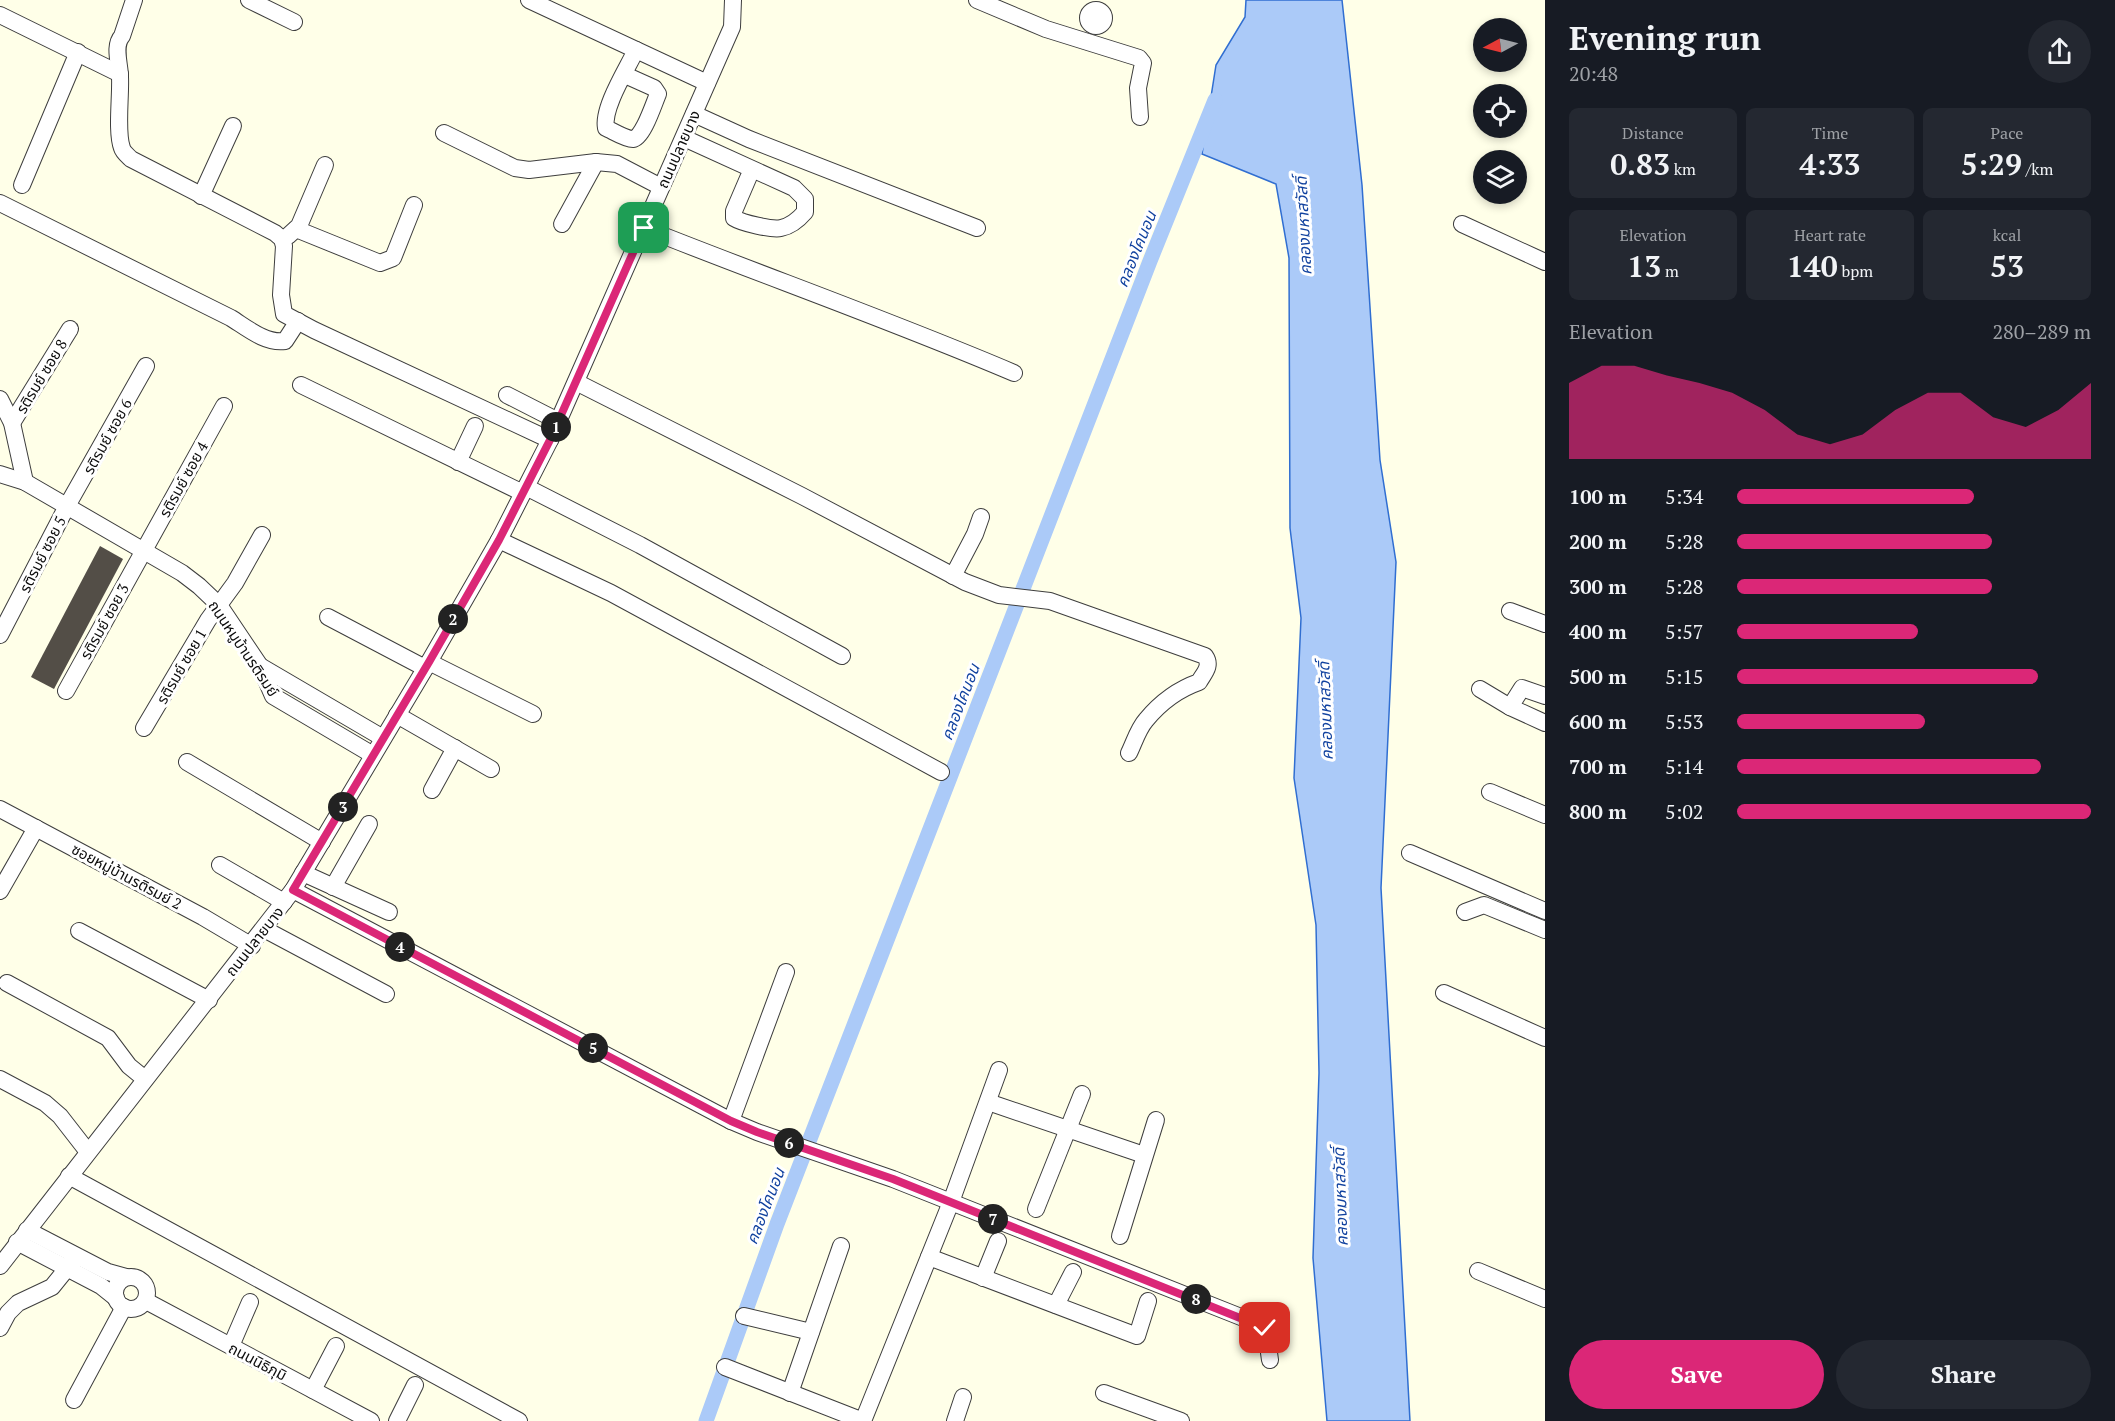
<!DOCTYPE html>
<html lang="en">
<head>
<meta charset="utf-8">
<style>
  body { margin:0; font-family:"PT Serif","Noto Sans Thai",serif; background:#242831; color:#f1f3f6; height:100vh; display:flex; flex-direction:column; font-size:22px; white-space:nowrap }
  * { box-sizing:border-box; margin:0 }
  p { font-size:20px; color:#9ea1a6 }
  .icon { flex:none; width:33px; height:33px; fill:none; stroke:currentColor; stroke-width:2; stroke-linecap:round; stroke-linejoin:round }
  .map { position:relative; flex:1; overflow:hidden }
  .side { display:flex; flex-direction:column; background:#171b24; width:570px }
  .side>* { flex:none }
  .needle { width:39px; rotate:263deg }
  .fabs { position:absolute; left:1473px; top:18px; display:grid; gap:12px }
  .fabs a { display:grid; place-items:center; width:54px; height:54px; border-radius:50%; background:#171b24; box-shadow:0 3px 9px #0003; font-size:30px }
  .pin { position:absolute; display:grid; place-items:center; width:51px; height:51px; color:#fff; margin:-26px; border-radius:12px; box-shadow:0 3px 9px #0006 }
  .km { position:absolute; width:30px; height:30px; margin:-15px; border-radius:50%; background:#222; color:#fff; font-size:16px; line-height:30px; text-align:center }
  .round { display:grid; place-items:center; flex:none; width:63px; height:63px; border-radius:32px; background:#242831 }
  .overview { display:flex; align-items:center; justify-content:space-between; height:102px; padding:0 24px }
  h1 { font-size:33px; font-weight:700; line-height:45px }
  .metrics { display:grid; grid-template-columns:repeat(3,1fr); gap:9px; height:102px; padding:6px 24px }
  .metrics div { display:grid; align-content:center; border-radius:9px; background:#242831; text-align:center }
  .metrics b { font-size:30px; font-weight:700 }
  .metrics small { font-size:16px; font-weight:400 }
  .metrics p { font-size:16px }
  .chart { height:168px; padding:12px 24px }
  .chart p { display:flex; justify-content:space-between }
  .chart svg { width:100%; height:108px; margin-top:6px; fill:#db2777; opacity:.7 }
  .primary-button { display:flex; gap:12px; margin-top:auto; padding:12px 24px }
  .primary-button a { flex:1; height:69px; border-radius:36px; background:#db2777; color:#fff; font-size:24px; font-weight:700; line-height:69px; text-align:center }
  .primary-button a+a { background:#242831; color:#f1f3f6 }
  ul { padding:0 24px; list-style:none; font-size:20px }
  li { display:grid; grid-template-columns:96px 72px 1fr; align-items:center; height:45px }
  li i { height:15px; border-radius:8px; background:#db2777 }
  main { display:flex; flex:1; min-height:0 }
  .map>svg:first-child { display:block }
  .water { fill:#abcaf8; stroke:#306ed1; stroke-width:1.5 }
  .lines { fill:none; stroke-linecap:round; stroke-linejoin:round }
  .canal { stroke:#abcaf8; stroke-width:15 }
  .building { fill:#534e47 }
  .minor-casing { stroke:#3e3e3e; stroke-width:18 }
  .minor { stroke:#fff; stroke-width:16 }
  .route-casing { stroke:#fff; stroke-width:12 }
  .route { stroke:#db2777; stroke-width:8 }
  .labels { text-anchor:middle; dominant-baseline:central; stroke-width:6; stroke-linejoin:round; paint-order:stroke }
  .street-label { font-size:15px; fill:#0b0b0b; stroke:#fff }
  .water-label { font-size:16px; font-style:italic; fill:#11429f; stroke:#fff }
</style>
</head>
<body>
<main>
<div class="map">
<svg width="1545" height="1421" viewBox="0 0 1545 1421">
  <rect width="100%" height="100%" fill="#ffffe8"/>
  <polygon class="water" points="1246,0 1342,0 1362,185 1380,460 1396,562 1381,888 1410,1421 1327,1421 1313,1258 1319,1073 1316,925 1294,778 1301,618 1290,528 1289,258 1276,184 1202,154 1216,65 1245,17"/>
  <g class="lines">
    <polyline class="canal" points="706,1421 777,1224 1150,261 1215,100"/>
  </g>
  <polygon class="building" points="100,546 123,559 54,689 31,677"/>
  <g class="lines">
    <g class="minor-casing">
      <g id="minor">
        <path d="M134,0L122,36C113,46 120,64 120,77C121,96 116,132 122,148C123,152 128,156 131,159L275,233L282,239L284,246L281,295L284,314L314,330L550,440"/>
        <polyline points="249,0 294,22"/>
        <polyline points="529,0 707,83"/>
        <polyline points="977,0 1046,29 1139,58 1143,63 1138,88 1140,117"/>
        <circle cx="1096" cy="18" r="8"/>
        <polyline points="0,15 120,74"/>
        <path d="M625,75L654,88L658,94C654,103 643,138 633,139C625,139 613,131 606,128C602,108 627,69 636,50"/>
        <polyline points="694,114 749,139 977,228"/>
        <polyline points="444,133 515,168 529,170 596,162 617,164 661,187"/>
        <path d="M684,138L794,188L805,199V212C799,219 791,226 781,228C772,230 742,223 734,218V211L752,169"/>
        <polyline points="22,185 78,52"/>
        <polyline points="201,196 233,126"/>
        <path d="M0,203L231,318C247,328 266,344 285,341L298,321"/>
        <polyline points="562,224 596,162"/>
        <polyline points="1462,224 1545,262"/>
        <path d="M644,228C767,277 892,321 1014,373"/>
        <polyline points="296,229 380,263 393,258 414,205"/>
        <polyline points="288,236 299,226 325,165"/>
        <path d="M576,382L802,496L965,582L999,595L1050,601L1205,656C1212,666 1204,673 1199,682C1179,689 1160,703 1146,720C1138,729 1134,743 1129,753"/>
        <polyline points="301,385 523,493"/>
        <polyline points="507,395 558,421"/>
        <polyline points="0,399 12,423 25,482"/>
        <polyline points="12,423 70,329"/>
        <polyline points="458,462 475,426"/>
        <polyline points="0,474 25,482 182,573 199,586 219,605 260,666 273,696 373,755"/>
        <polyline points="526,487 640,545 842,656"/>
        <polyline points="499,540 611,593 941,772"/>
        <polyline points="953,576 975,534 981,517"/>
        <polyline points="1510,611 1545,624"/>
        <polyline points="328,617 425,668"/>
        <polyline points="0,635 67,506 146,366"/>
        <polyline points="429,662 533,714"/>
        <polyline points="260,666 383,738"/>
        <polyline points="1480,689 1510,707 1545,723"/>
        <polyline points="66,691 224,406"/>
        <polyline points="1510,707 1522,688 1545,696"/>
        <polyline points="397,715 491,769"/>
        <polyline points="144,728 208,620 235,583 262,535"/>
        <polyline points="187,762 322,842"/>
        <polyline points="432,790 455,748"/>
        <polyline points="1490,792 1545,815"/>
        <polyline points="0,809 203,917 252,946"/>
        <polyline points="1410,853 1545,911"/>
        <polyline points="220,865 284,902"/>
        <polyline points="303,873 389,912"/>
        <polyline points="333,887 369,824"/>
        <polyline points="293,890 731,1121 757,1132 893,1179 1261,1325 1266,1331 1270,1360"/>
        <polyline points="0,891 36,828"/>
        <polyline points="1465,912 1484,905 1545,930"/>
        <polyline points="264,929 386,994"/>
        <polyline points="79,931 209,1000"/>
        <polyline points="7,983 108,1038 129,1066 145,1079"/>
        <polyline points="1444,993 1545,1038"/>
        <polyline points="0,1079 45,1103 60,1116 88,1152"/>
        <polyline points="988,1102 1144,1155"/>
        <polyline points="731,1121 786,972"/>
        <polyline points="69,1176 519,1421"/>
        <polyline points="1036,1209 1082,1094"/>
        <polyline points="27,1230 108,1272 126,1277"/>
        <polyline points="1120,1236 1156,1120"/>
        <polyline points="17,1242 101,1286 116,1298"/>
        <polyline points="929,1257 1137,1336 1148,1301"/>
        <polyline points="0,1266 293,890 429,662 499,540 550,440 732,27 733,0"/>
        <polyline points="1478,1271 1545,1299"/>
        <circle cx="131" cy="1293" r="16"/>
        <polyline points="983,1278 998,1241"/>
        <polyline points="146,1301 371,1421"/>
        <polyline points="1056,1305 1073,1272"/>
        <polyline points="744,1316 811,1332"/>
        <polyline points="0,1328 8,1313 18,1303 52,1287 73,1261"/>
        <polyline points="231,1346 250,1302"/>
        <polyline points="725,1367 863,1421"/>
        <polyline points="313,1390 336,1346"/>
        <polyline points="790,1393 841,1246"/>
        <polyline points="1104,1393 1181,1421"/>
        <polyline points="74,1400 124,1307"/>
        <polyline points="397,1421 415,1385"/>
        <polyline points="863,1421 951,1202 999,1070"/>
        <polyline points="955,1421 963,1397"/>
      </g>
    </g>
    <use href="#minor" class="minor"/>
  </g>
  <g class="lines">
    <g class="route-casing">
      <polyline id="route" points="644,228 550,440 499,540 429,662 293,890 731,1121 757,1132 893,1179 1265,1328"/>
    </g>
    <use href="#route" class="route"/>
  </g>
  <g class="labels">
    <g class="street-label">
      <text transform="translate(678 149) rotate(-66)">ถนนปลายบาง</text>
      <text transform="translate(41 376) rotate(-59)">รติรมย์ ซอย 8</text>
      <text transform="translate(107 436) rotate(-61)">รติรมย์ ซอย 6</text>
      <text transform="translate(183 479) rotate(-61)">รติรมย์ ซอย 4</text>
      <text transform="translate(42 554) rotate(-63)">รติรมย์ ซอย 5</text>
      <text transform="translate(104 621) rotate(-61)">รติรมย์ ซอย 3</text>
      <text transform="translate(244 648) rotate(56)">ถนนหมูบ้านรติรมย์</text>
      <text transform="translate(181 666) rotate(-60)">รติรมย์ ซอย 1</text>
      <text transform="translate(127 876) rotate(28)">ซอยหมู่บ้านรติรมย์ 2</text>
      <text transform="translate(254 941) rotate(-52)">ถนนปลายบาง</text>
      <text transform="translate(258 1361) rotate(28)">ถนนนิธิภุมิ</text>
    </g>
    <g class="water-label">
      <text transform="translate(1303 226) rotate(-93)">คลองมหาสวัสดิ์</text>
      <text transform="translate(1136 249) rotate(-68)">คลองโคนอน</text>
      <text transform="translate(960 702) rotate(-69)">คลองโคนอน</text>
      <text transform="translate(1325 711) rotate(-92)">คลองมหาสวัสดิ์</text>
      <text transform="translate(1340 1197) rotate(-92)">คลองมหาสวัสดิ์</text>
      <text transform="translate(765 1206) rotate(-69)">คลองโคนอน</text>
    </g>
  </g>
</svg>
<div class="fabs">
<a><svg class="needle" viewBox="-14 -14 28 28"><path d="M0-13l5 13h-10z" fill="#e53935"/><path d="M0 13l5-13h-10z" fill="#9ea1a6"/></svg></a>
<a><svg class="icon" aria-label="locate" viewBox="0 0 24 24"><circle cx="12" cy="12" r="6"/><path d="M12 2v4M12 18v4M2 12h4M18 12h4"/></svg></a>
<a><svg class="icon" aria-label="layers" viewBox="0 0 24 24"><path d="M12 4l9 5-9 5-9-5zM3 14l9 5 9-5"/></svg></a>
</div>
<div class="pin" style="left:644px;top:228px;background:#1e9e55"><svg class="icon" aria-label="arrive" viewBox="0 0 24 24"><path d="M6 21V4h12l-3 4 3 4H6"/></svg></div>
<div class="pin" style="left:1265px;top:1328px;background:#d93025"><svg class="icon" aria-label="check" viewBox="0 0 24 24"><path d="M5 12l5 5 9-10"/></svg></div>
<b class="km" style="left:556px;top:427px">1</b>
<b class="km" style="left:453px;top:619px">2</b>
<b class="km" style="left:343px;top:807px">3</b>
<b class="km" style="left:400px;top:947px">4</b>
<b class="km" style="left:593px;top:1048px">5</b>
<b class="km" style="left:789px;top:1143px">6</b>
<b class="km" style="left:993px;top:1219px">7</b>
<b class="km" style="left:1196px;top:1299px">8</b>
</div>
<section class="side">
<div class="overview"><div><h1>Evening run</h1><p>20:48</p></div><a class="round"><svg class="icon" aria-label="share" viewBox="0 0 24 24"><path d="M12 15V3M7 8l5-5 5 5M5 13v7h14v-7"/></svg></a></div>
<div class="metrics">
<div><p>Distance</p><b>0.83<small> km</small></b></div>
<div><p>Time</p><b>4:33</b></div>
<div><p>Pace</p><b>5:29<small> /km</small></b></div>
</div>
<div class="metrics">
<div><p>Elevation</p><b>13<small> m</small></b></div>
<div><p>Heart rate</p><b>140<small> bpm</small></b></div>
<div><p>kcal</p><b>53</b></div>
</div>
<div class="chart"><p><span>Elevation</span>280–289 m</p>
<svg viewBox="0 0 160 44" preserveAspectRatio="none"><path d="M0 44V13L10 6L20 6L30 10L40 13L50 17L60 24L70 34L80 38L90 34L100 24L110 17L120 17L130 27L140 31L150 24L160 13V44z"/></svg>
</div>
<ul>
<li><b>100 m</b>5:34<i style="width:67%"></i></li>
<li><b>200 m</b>5:28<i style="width:72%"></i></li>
<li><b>300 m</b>5:28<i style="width:72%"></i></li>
<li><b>400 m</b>5:57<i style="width:51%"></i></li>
<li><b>500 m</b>5:15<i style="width:85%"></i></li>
<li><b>600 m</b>5:53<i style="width:53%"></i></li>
<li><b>700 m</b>5:14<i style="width:86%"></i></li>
<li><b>800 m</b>5:02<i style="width:100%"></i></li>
</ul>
<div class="primary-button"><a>Save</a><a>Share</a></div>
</section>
</main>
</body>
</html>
